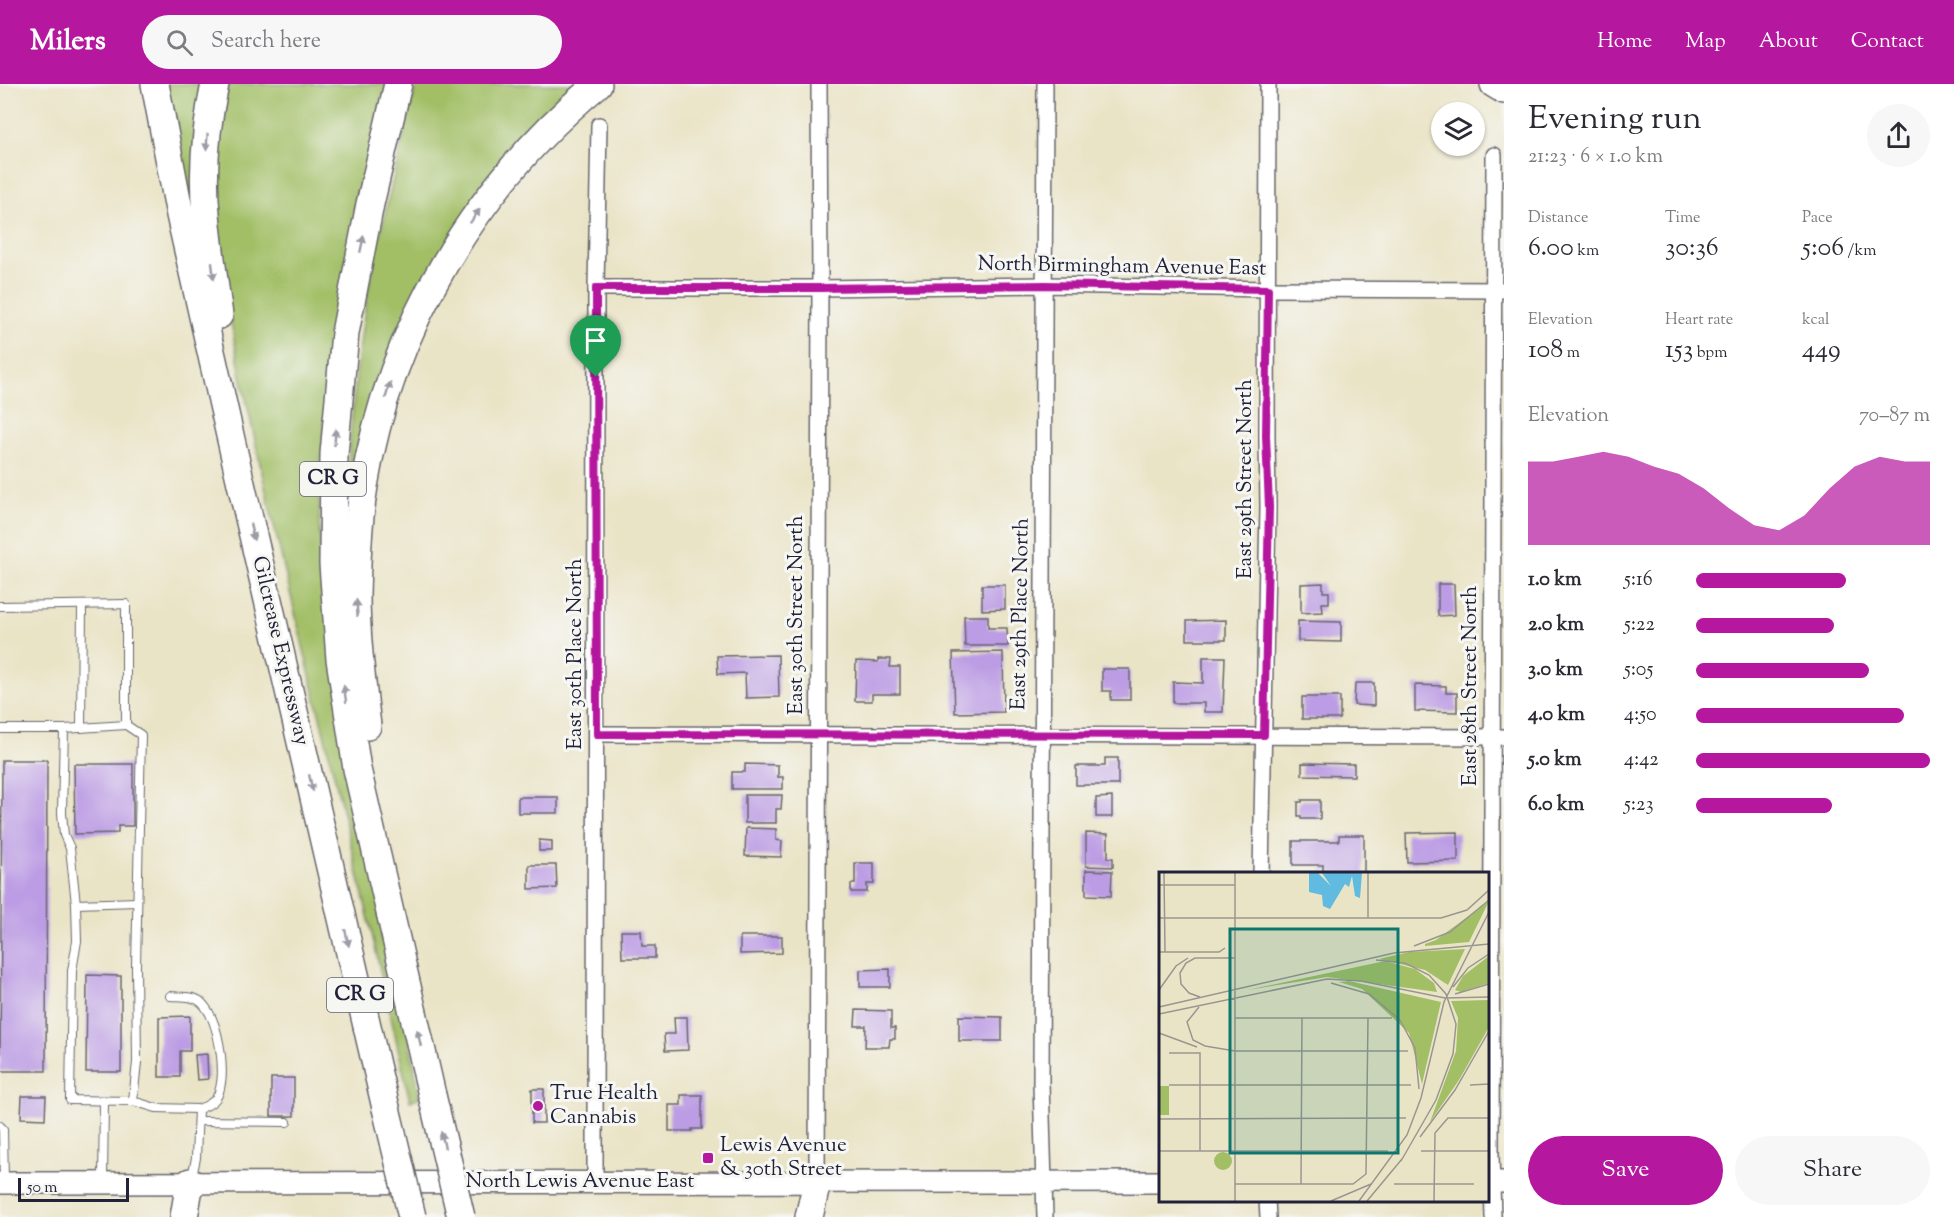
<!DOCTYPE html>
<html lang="en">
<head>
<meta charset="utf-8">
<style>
  body { margin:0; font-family:"Sorts Mill Goudy",serif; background:#f7f7f7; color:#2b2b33; height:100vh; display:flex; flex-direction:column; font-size:22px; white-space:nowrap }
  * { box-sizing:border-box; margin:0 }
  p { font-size:20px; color:#7c7c81 }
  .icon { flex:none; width:33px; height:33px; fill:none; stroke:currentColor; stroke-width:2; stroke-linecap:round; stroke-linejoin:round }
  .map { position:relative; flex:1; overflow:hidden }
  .details { display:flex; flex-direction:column; background:#fff; width:450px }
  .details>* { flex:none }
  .controls { position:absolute; left:1431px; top:18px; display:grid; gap:12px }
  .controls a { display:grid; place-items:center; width:54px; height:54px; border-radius:50%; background:#fff; box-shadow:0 2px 4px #0004; font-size:30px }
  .scale { position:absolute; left:18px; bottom:15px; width:111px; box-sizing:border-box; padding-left:6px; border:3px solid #22223b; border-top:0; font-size:16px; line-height:21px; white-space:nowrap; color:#22223b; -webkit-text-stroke:4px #f6f6f2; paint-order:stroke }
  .pin { position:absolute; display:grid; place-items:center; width:51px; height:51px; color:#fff; margin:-62px -26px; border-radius:50% 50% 50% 0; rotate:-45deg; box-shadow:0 0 6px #0007 }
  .pin .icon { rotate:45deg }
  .round { display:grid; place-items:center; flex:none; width:63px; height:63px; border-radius:32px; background:#f7f7f7 }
  .overview { display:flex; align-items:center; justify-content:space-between; height:102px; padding:0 24px }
  h1 { font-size:33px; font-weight:600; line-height:45px }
  .stats { display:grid; grid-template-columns:repeat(3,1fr); gap:9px; height:102px; padding:6px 24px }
  .stats div { display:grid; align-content:center }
  .stats b { font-size:26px; font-weight:600 }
  .stats small { font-size:16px; font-weight:400 }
  .stats p { font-size:16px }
  .chart { height:168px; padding:12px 24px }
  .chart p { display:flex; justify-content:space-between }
  .chart svg { width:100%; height:108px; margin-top:6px; fill:#b5179e; opacity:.7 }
  .primary-button { display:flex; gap:12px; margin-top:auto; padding:12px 24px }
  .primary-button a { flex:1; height:69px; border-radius:36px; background:#b5179e; color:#fff; font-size:24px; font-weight:600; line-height:69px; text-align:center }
  .primary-button a+a { background:#f7f7f7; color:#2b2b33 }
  ul { padding:0 24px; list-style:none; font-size:20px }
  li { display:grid; grid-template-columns:96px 72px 1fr; align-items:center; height:45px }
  li i { height:15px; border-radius:8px; background:#b5179e }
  header { display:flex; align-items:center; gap:36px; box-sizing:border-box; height:84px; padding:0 30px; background:#b5179e; color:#fff }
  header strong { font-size:28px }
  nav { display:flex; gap:33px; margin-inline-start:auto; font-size:21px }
  .search { width:420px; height:54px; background:#f7f7f7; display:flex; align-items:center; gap:15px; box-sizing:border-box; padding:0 21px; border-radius:33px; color:#7c7c81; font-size:22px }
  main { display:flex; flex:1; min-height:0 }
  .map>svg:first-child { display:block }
  .green { fill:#a2bf66; stroke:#627050; stroke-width:1.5 }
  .building { fill:#bc9ce4 }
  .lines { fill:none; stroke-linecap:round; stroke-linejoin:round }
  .lane-casing { stroke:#68666c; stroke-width:10 }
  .street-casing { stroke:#68666c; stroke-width:18 }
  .secondary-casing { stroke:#68666c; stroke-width:24 }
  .highway-casing { stroke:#68666c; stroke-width:30 }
  .lane { stroke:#fff; stroke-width:8 }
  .street { stroke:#fff; stroke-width:15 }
  .secondary { stroke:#fff; stroke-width:21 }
  .highway { stroke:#fff; stroke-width:27 }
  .highway-bridge-casing { stroke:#68666c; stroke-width:30; stroke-linecap:butt }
  .highway-bridge { stroke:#fff; stroke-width:27 }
  .oneway { fill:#9c9ca7 }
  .route-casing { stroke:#fff; stroke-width:12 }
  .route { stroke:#b5179e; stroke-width:8 }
  .poi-dot { fill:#b5179e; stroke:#f6f6f2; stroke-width:2 }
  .labels { text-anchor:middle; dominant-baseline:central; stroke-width:6; stroke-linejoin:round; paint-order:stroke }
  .shield { fill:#f6f6f2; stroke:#626272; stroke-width:1.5 }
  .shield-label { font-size:20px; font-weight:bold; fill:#22223b }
  .street-label { font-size:21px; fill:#22223b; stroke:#f6f6f2 }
  .poi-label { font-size:21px; fill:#22223b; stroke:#f6f6f2; text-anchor:start }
  .inset-road { fill:none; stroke:#9a968f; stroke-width:1.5 }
  .view { fill:#0f766e; fill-opacity:0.15; stroke:#0f766e; stroke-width:3 }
  .inset-edge { fill:none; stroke:#22223b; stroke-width:3 }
</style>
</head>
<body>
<header>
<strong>Milers</strong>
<div class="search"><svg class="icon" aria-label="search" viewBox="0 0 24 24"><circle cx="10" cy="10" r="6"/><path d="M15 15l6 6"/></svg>Search here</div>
<nav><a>Home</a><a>Map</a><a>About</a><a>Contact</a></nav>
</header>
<main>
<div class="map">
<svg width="1504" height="1133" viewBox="0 0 1504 1133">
  <rect width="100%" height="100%" fill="#f6f6f2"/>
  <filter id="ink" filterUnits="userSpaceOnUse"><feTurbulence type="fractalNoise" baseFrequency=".0167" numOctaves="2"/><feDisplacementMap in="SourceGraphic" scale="12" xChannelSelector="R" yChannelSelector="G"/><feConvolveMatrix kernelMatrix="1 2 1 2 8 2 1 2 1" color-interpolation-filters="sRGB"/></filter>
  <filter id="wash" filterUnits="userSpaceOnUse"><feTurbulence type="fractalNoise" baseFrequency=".008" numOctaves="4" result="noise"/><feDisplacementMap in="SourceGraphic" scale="24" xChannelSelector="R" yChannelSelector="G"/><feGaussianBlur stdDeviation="1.35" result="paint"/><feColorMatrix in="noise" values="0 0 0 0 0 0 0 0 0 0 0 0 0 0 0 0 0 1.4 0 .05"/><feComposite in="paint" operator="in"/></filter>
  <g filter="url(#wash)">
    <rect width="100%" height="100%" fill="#eae4c7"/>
    <g class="green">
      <polygon points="165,0 206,0 197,128 190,128"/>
      <polygon points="224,0 387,0 329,300 319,399 320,480 420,1013 410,1017 367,828 269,421 241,292 217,163 216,131 220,16"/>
      <path d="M416,0H588L471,124L356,402H347C351,333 357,265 370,197C383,131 401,65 416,0Z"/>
    </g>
    <g id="blocks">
      <g class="building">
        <polygon points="1323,499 1323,508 1329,508 1329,519 1322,519 1323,528 1301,529 1301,500"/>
        <polygon points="1438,500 1454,500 1455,531 1438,532"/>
        <polygon points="982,501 1005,501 1005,525 982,526"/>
        <polygon points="964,532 988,532 988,544 1007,544 1008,562 965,562"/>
        <polygon points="1226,536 1226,556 1187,556 1187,537"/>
        <polygon points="1298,537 1341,538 1341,558 1298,557"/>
        <polygon points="1003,568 1004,628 955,629 953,569"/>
        <polygon points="778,571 779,613 746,614 745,589 718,590 717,572"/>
        <polygon points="1203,573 1225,573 1223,628 1204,628 1204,619 1173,619 1173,598 1203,599"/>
        <polygon points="878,575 891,575 890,583 900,583 900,610 872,610 872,617 855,617 856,577 878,578"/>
        <polygon points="1102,585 1130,585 1130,616 1111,616 1111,607 1102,607"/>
        <polygon points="1355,599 1374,599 1374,622 1354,621"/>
        <polygon points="1415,601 1446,602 1446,609 1457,609 1457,628 1415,627"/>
        <rect x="1302" y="613" width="38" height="22"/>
        <polygon points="1105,674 1118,674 1118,701 1076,701 1076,682 1105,682"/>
        <polygon points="2,676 47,676 46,987 0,987"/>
        <polygon points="1302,679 1354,680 1354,692 1302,691"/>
        <polygon points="74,680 133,680 133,742 118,742 118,749 75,750"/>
        <polygon points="745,680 778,681 778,693 783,693 783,705 732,705 732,688 745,688"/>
        <polygon points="745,711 782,711 781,725 776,725 776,739 745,739"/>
        <rect x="518" y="713" width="40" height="16"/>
        <polygon points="1112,713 1112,733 1096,733 1096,714"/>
        <polygon points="1302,716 1320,716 1320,735 1301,735 1301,732 1298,732 1298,718 1302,718"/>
        <polygon points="746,744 776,745 776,756 782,757 781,773 745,772"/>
        <polygon points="1458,748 1458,777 1407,778 1406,749"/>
        <polygon points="1086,749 1108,750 1108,774 1113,774 1113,783 1086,782"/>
        <polygon points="1339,751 1364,751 1364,790 1332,790 1332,787 1323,787 1323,781 1293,781 1293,757 1339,757"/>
        <polygon points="539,756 552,757 552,767 539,767"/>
        <polygon points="855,779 874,779 874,800 867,800 867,808 851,808 851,800 855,800"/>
        <polygon points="529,781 556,781 557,804 529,805"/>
        <polygon points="1086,786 1112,787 1111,812 1086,811"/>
        <polygon points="621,847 641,847 642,862 655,862 655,874 622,874"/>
        <polygon points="740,852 782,852 782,869 740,870"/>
        <polygon points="890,885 890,903 860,903 860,886"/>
        <polygon points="87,891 121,892 121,988 86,988"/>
        <polygon points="856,926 891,927 891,944 895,944 895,955 890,955 889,963 865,963 866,942 855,942"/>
        <polygon points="190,932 190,967 180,967 180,993 159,993 159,933"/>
        <polygon points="959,932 1002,933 1002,957 959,957"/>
        <polygon points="674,933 687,933 688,966 665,967 664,950 675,950"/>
        <polygon points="207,970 208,995 197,996 195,971"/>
        <rect x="271" y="994" width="23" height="38"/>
        <rect x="532" y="1005" width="12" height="34"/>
        <polygon points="681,1011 702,1011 702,1045 692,1045 692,1047 669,1047 669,1021 681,1021"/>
        <polygon points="22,1012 46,1012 45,1035 21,1034"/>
      </g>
    </g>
  </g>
  <g filter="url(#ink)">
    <use href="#blocks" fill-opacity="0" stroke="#68666c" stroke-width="1.5"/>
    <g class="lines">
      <g class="lane-casing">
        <g id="lane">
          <polyline points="0,522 126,520 126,641 64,645"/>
          <polyline points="126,641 141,651 136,882 137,978 133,1017"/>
          <polyline points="81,644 82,521"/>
          <polyline points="0,645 64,645 62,729 64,751 70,764 76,820 77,857 72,887 70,1016 133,1017 156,1024 198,1025"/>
          <polyline points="76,820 137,818"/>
          <path d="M170,912C180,913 194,911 202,919C219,936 226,985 219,1008C216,1018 207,1022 198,1025L196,1074L192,1093"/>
          <polyline points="198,1037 287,1038"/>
          <polyline points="0,1042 3,1045 4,1097"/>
          <polyline points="103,1097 104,1017"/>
        </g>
      </g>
      <g class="street-casing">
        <g id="street">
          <polyline points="596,204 820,204 1045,201 1268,205 1504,206"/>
          <polyline points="597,650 1504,653"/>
          <polyline points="1261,790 1268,423 1267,352 1268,0"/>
          <polyline points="595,1098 596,204 599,41"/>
          <polyline points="817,1098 820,204 819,0"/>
          <polyline points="1267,1116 1268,1133"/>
          <polyline points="1045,1133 1041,999 1045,0"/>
          <polyline points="1493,1133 1491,1071 1494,71"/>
        </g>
      </g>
      <g class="secondary-casing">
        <g id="secondary">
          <polyline points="1488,1098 1504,1098"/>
          <polyline points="0,1099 1160,1098"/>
        </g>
      </g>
      <g class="highway-casing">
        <g id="highway">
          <polyline points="155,0 180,131 239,391 386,1024"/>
          <path d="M215,0C206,42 202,87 206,130C209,164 214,198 219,231"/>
          <polyline points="398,0 370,120 345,249 334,370 333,480 340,575 357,685 432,1011"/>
          <polyline points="1494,0 1504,6"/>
          <path d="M367,642C362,598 356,554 356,511C357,475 358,437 364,402C390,244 475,102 598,0"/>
          <polyline points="184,1133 190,1098"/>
          <polyline points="809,1133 817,1098"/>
        </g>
      </g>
      <use href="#lane" class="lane"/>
      <use href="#street" class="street"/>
      <use href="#secondary" class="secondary"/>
      <use href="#highway" class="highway"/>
      <g class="highway-bridge-casing">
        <g id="highway-bridge">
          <polyline points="432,1011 461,1133"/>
          <polyline points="386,1024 412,1133"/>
        </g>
      </g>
      <use href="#highway-bridge" class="highway-bridge"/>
    </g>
    <defs><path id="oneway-solid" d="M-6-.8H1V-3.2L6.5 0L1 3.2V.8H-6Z" transform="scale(1.5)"/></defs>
    <g class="oneway">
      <use href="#oneway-solid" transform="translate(207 58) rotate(94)"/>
      <use href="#oneway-solid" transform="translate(475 132) rotate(-55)"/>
      <use href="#oneway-solid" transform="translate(362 160) rotate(-78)"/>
      <use href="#oneway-solid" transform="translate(213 187) rotate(83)"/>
      <use href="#oneway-solid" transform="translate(388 306) rotate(-72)"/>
      <use href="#oneway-solid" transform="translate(335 353) rotate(-86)"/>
      <use href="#oneway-solid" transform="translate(252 448) rotate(77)"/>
      <use href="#oneway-solid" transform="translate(357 524) rotate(-94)"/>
      <use href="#oneway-solid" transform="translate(345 610) rotate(-98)"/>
      <use href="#oneway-solid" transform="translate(311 699) rotate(77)"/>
      <use href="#oneway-solid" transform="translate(347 854) rotate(77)"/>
      <use href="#oneway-solid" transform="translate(419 954) rotate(-103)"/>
      <use href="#oneway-solid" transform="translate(443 1056) rotate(-103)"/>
    </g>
  </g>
  <g class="lines" filter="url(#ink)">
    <g class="route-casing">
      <polygon id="route" points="1045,201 1268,205 1266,352 1269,423 1264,651 597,650 596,204 820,204"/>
    </g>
    <use href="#route" class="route"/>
  </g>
  <g class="poi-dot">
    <circle cx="538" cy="1022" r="6"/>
    <rect x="702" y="1068" width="12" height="12" rx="3"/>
  </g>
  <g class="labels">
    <g class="shield">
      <rect x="300" y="378" width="66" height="34" rx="4.5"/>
      <rect x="327" y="894" width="66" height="34" rx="4.5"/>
    </g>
    <g class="shield-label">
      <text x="333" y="395">CR G</text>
      <text x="360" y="911">CR G</text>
    </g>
    <g class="street-label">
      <text transform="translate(1122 183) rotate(1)">North Birmingham Avenue East</text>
      <text transform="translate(1246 395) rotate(-90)">East 29th Street North</text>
      <text transform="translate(1021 530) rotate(-89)">East 29th Place North</text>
      <text transform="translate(797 531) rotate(-90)">East 30th Street North</text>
      <text transform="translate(280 567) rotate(77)">Gilcrease Expressway</text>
      <text transform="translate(576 570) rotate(-90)">East 30th Place North</text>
      <text transform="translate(1471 602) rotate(-90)">East 28th Street North</text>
      <text x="580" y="1098">North Lewis Avenue East</text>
    </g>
    <g class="poi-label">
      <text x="550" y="1010">True Health<tspan x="550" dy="24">Cannabis</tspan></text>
      <text x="720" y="1062">Lewis Avenue<tspan x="720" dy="24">&amp; 30th Street</tspan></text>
    </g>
  </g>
  <g transform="translate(1159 788)">
    <rect width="330" height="330" fill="#eae4c7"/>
    <path d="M330,29L310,70L266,74V72L277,68ZM306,77L289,113L266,98L220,87L250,80ZM330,84V111L302,120L296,118L304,104ZM226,89L256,97L275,111L278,120L168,105L88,118ZM190,109L282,130L263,212L250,161L203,117L180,110ZM330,128V155L300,208L271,250L297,179L299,146L292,129ZM0,214H10V243H0ZM55 289a9 9 0 1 1 18 0a9 9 0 1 1-18 0Z" fill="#a2bf66"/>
    <path d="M150,1H159L172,14L163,1H203L201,26L196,24L193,4L190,15L186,12L171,37L164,34L163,23L150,20Z" fill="#61badf"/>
    <path class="inset-road" d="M5,1L6,80M76,1V329M209,1V46M0,13H76M0,46H282L308,38L330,18M255,74L291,60L330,28M0,80H60L66,76M217,88L246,91L270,103L287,122L297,152L294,182L277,228L242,289M172,111L210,122L241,148L256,176L260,217M294,115L309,96L330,82M0,118L17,94L29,86M296,122L330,112M41,125L30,121L22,112L21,101L27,91L36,86H76M0,135L235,81L330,72M40,135L28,150L34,168L46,174L76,179M0,142L168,107L202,109L286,126L330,125M76,146H233M0,161L38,175M76,179H249M10,181H41V279M10,213H252M311,213L330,212M0,247L247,246M261,265L296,218L330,159M0,279H229M262,279H330M76,312H194L207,302L209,146M142,312L143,146M235,312H315M172,329L212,312M200,329L248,263L262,226L285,130L330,40M208,329L243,287M275,329L276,261L289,246H330"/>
    <path class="view" d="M71,57H239V281H71Z"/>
    <rect width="330" height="330" class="inset-edge"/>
  </g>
</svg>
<div class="controls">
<a><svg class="icon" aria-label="layers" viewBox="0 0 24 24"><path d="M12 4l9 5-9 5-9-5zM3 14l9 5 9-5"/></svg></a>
</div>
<div class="scale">50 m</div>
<div class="pin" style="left:596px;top:293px;background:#1e9e55"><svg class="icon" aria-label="arrive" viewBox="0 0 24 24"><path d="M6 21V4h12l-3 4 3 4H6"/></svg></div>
</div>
<section class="details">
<div class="overview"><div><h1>Evening run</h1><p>21:23 · 6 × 1.0 km</p></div><a class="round"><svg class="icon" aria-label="share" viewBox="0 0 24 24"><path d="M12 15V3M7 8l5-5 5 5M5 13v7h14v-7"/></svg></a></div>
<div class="stats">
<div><p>Distance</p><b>6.00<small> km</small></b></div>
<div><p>Time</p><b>30:36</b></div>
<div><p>Pace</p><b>5:06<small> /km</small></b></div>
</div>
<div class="stats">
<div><p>Elevation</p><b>108<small> m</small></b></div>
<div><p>Heart rate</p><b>153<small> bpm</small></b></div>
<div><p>kcal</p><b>449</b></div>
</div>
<div class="chart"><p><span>Elevation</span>70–87 m</p>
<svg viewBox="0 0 160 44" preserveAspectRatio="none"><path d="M0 44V10L10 10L20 8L30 6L40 8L50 12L60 15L70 21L80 29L90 36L100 38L110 32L120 21L130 12L140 8L150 10L160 10V44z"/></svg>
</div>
<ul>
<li><b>1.0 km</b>5:16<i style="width:64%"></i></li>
<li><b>2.0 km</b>5:22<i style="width:59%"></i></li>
<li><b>3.0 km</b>5:05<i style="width:74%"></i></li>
<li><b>4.0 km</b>4:50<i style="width:89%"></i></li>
<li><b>5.0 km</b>4:42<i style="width:100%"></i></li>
<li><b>6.0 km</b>5:23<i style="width:58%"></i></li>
</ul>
<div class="primary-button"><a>Save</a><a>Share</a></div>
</section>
</main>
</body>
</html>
